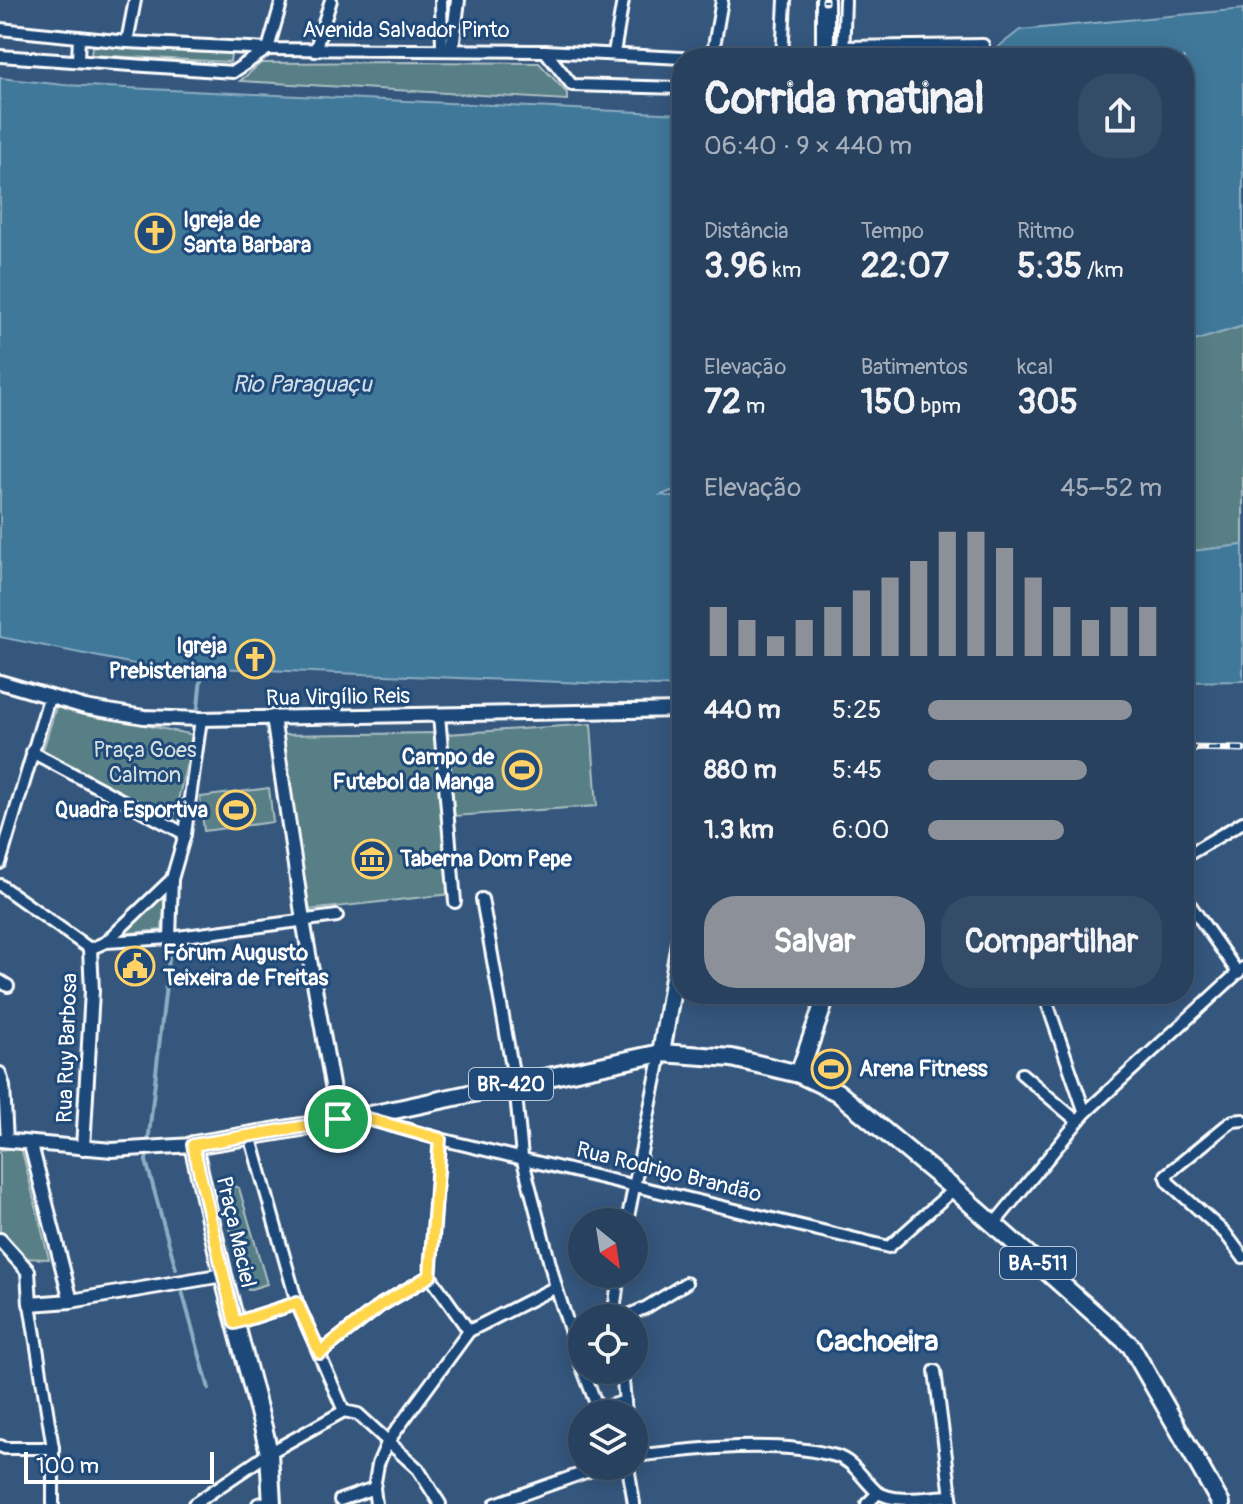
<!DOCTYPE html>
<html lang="pt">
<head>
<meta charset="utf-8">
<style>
  body { margin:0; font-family:Pangolin,sans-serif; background:#344c67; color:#f1f3f6; height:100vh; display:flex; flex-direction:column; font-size:30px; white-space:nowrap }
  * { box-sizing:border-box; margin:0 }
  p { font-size:26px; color:#a5afbc }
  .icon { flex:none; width:44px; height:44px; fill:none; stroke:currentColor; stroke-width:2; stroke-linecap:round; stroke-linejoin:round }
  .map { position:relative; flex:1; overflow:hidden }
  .panel { position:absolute; left:672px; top:48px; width:522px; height:956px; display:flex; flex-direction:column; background:#28415e; border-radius:32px; box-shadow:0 4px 20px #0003,0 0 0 2px #445a73 }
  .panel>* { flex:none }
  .needle { width:52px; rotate:150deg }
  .controls { position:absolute; left:568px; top:1208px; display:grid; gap:16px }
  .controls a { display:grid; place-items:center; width:80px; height:80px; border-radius:50%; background:#28415e; box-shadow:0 4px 20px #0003,0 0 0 2px #445a73; font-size:40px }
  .scale { position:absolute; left:24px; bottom:20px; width:190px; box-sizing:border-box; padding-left:8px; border:4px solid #fff; border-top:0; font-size:22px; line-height:28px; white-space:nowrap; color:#fff; -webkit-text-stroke:6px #1f4a7a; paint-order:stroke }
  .pin { position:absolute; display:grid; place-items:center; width:68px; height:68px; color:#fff; margin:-34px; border:4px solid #fff; border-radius:50%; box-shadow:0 2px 8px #0007 }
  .round { display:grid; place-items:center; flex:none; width:84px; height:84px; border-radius:32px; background:#344c67 }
  .overview { display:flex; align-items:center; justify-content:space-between; height:136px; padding:0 32px }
  h1 { font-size:44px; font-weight:800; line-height:60px }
  .metrics { display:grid; grid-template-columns:repeat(3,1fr); gap:12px; height:136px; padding:8px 32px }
  .metrics div { display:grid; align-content:center }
  .metrics b { font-size:34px; font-weight:800 }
  .metrics small { font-size:22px; font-weight:400 }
  .metrics p { font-size:22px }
  .chart { height:224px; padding:16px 32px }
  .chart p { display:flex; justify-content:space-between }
  .chart svg { width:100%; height:144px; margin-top:8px; stroke:#8c9099; stroke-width:6 }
  .cta { display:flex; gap:16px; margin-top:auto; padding:16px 32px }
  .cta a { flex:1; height:92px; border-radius:32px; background:#8c9099; color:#fff; font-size:32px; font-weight:800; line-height:92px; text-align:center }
  .cta a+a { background:#344c67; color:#f1f3f6 }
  ul { padding:0 32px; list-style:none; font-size:26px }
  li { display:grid; grid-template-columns:128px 96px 1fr; align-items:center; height:60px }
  li i { height:20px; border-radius:10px; background:#8c9099 }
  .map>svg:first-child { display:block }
  .green { fill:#587f85; stroke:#acbfc2; stroke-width:2 }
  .water { fill:#40789a; stroke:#8caec2; stroke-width:2 }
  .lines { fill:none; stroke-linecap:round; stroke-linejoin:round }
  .stream { stroke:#8caec2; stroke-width:4 }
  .minor-casing { stroke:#fff; stroke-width:16 }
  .tertiary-casing { stroke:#fff; stroke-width:18 }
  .primary-casing { stroke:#fff; stroke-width:22 }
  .minor { stroke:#1f4a7a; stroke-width:10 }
  .tertiary { stroke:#1f4a7a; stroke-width:12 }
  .primary { stroke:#1f4a7a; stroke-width:16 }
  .rail-casing { stroke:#fff; stroke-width:7 }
  .rail { stroke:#1f4a7a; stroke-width:4; stroke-dasharray:12; stroke-linecap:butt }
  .route-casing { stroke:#fff; stroke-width:16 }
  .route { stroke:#ffd54a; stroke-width:10 }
  .labels { text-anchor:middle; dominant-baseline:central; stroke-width:6; stroke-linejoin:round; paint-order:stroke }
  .shield { fill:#1f4a7a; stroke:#bcc9d7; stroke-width:2 }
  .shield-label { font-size:20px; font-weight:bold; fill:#fff }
  .street-label { font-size:22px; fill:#fff; stroke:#1f4a7a }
  .poi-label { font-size:22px; font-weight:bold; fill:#fff; stroke:#1f4a7a; text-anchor:start }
  .park-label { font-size:22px; fill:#d5dfe0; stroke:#1f4a7a }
  .water-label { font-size:24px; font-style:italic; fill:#cfdde6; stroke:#1f4a7a }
  .district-label { font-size:30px; font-weight:bold; fill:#fff; stroke:#1f4a7a }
</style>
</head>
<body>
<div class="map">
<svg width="1243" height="1504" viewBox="0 0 1243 1504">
  <rect width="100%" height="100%" fill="#35577e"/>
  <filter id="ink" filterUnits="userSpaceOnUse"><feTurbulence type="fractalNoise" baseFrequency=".0125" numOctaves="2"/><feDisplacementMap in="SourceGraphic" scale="16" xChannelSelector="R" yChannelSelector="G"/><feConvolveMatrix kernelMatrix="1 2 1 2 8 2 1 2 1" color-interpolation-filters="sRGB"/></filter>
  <g filter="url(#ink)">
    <g class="green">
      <polygon points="92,46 231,53 230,62 91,55"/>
      <polygon points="413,62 539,63 567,93 567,100 240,81 261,63"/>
      <polygon points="1243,326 1243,545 1184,552 1184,344"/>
      <polygon points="56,707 194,735 173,820 43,750"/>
      <polygon points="591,724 597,806 454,816 448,734"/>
      <polygon points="439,733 451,894 300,911 274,735"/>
      <polygon points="269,788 273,822 204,831 200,797"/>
      <polygon points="165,895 162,930 119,934"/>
      <polygon points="21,1147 49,1259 19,1258 0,1233 0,1150"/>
      <polygon points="228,1184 239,1188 267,1284 248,1290 219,1191"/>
    </g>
    <g class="water">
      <polygon points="1243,9 1243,326 1184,344 1184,58 984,58 1020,30"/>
      <polygon points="0,78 64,85 682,114 682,487 661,495 682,499 682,687 139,665 0,637"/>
      <polygon points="1243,545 1243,681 1184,682 1184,552"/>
    </g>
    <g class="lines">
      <g class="stream">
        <polyline points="197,717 202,667"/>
        <polyline points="176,892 179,873"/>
        <polyline points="171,941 146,1161 176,1269"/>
        <polyline points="182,1291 209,1389"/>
      </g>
      <g class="minor-casing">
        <g id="minor">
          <polyline points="441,0 442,49"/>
          <polyline points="0,29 127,42 268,49 545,51 682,58"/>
          <polyline points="127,42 135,0"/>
          <polyline points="843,47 983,45"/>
          <polyline points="268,49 282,0"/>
          <polyline points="315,51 331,0"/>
          <polyline points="545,51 572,85 682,88"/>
          <polyline points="614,53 623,0"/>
          <polyline points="0,56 233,72 266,50"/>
          <polyline points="712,58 722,0"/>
          <polyline points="782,58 785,0"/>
          <polyline points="843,58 845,0"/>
          <polyline points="78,60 79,37"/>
          <polyline points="439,715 455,902"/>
          <polyline points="32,752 185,834"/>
          <polyline points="1184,857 1243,822"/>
          <polyline points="0,863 49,698"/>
          <polyline points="0,885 90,949 106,942 170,938 337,916"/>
          <polyline points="1184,896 1238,973"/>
          <polyline points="482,899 515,1084 522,1157 556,1287 582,1367"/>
          <polyline points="170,938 172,879 185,834 201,719"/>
          <polyline points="106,942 172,879"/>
          <polyline points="0,981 8,986"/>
          <polyline points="1044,994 1085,1113"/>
          <polyline points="0,1073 4,1086 7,1141"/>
          <polyline points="1022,1074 1077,1121"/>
          <polyline points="366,1118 440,1139 889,1247 954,1189"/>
          <polyline points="1243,1120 1233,1121 1226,1126 1166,1175 1169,1183 1225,1233 1243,1257"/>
          <polyline points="250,1135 297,1303 344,1411 358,1414 418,1469 440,1504"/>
          <polyline points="440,1139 430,1276 469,1331"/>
          <polyline points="627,1222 661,1053"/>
          <polyline points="994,1224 1085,1113 1243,968"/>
          <polyline points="30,1304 53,1448 53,1504"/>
          <polyline points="613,1318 619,1274"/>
          <polyline points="622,1318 647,1307 686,1283"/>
          <polyline points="235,1323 297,1303"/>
          <polyline points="320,1353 381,1305 430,1276"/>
          <polyline points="583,1370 600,1414"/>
          <polyline points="622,1370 626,1414"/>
          <polyline points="935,1371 952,1504"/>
          <polyline points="586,1376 603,1370"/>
          <polyline points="598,1410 625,1401"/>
          <polyline points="0,1446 5,1448 53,1448"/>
          <path d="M634,1456C694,1449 777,1439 836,1456C854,1461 863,1480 877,1492C895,1504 928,1497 949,1496"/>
          <polyline points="628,1466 634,1504"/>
          <polyline points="340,1500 374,1488"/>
          <polyline points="194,1504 269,1453 344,1411"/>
          <polyline points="258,1504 272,1501"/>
          <polyline points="376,1504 374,1488 378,1464 387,1443 469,1331 556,1287"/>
          <polyline points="495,1504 603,1466"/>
          <polyline points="867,1504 878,1493"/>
        </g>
      </g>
      <g class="tertiary-casing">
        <g id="tertiary">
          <polyline points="452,49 458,0"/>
          <polyline points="0,682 85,707 144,717 201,719 682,710"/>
          <polyline points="273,717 303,920 338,1119"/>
          <polyline points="0,1140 112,1150 193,1145"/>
          <polyline points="31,1145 71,1301"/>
          <polyline points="83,1148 92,991 90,949"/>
          <polyline points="0,1240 28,1271 30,1304 71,1301 223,1275"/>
        </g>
      </g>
      <g class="primary-casing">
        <g id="primary">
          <polyline points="825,58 825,0"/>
          <polyline points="661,1053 682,931"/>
          <polyline points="799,1074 827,994"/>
          <polyline points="272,1504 269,1453 264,1431 223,1275 193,1145 361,1117 661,1053 732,1058 799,1074 837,1092 954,1189 1131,1346 1221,1504"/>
        </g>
      </g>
      <use href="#minor" class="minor"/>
      <use href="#tertiary" class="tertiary"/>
      <use href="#primary" class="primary"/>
      <g class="rail-casing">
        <g id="rail">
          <polyline points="825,2 825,0"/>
          <polyline points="1184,748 1243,749"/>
        </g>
      </g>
      <use href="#rail" class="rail"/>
    </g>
  </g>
  <g class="lines" filter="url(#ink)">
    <g class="route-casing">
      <polygon id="route" points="361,1117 440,1139 430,1276 381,1305 320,1353 297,1303 235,1323 193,1145"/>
    </g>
    <use href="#route" class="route"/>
  </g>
  <defs>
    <g id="church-ring" transform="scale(2)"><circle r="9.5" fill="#1f4a7a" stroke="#ffd166" stroke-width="1.5"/><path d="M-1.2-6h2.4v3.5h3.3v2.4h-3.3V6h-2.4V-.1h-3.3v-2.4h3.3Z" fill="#ffd166"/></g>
    <g id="stadium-ring" transform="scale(2)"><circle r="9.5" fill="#1f4a7a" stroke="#ffd166" stroke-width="1.5"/><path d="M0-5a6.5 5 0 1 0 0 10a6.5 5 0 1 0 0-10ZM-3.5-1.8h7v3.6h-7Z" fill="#ffd166"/></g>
    <g id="museum-ring" transform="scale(2)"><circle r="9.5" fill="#1f4a7a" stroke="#ffd166" stroke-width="1.5"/><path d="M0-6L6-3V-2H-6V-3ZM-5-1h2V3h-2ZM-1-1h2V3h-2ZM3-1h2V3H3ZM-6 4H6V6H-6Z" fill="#ffd166"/></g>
    <g id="civic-ring" transform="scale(2)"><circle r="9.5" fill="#1f4a7a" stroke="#ffd166" stroke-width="1.5"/><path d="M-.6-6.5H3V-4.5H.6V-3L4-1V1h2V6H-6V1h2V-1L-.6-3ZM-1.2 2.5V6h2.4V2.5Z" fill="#ffd166"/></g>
  </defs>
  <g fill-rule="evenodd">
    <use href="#church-ring" x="155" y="233"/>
    <use href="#church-ring" x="255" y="659"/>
    <use href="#stadium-ring" x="522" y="770"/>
    <use href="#stadium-ring" x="236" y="810"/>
    <use href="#museum-ring" x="372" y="859"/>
    <use href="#civic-ring" x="135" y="966"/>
    <use href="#stadium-ring" x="831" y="1069"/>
  </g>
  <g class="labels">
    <g class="shield">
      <rect x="469" y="1068" width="84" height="32" rx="6"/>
      <rect x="1000" y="1247" width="76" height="32" rx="6"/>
    </g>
    <g class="shield-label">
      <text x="511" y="1084">BR-420</text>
      <text x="1038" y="1263">BA-511</text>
    </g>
    <g class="street-label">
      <text x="406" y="30">Avenida Salvador Pinto</text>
      <text transform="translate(338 697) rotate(-1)">Rua Virgílio Reis</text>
      <text transform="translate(67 1048) rotate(-88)">Rua Ruy Barbosa</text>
      <text transform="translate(669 1172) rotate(14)">Rua Rodrigo Brandão</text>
      <text transform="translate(236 1232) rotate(77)">Praça Maciel</text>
    </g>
    <g class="poi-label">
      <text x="183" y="220">Igreja de<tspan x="183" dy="25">Santa Barbara</tspan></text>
      <text x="227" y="646" text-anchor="end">Igreja<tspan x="227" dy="25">Prebisteriana</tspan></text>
      <text x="494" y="757" text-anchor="end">Campo de<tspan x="494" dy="25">Futebol da Manga</tspan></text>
      <text x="208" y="810" text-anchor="end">Quadra Esportiva</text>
      <text x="400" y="859">Taberna Dom Pepe</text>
      <text x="163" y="953">Fórum Augusto<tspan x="163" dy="25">Teixeira de Freitas</tspan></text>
      <text x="859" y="1069">Arena Fitness</text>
    </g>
    <g class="park-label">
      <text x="145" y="750">Praça Goes<tspan x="145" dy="25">Calmon</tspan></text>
    </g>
    <g class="water-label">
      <text x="302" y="384">Rio Paraguaçu</text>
    </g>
    <g class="district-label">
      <text x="877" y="1341">Cachoeira</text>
    </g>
  </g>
</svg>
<div class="controls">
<a><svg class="needle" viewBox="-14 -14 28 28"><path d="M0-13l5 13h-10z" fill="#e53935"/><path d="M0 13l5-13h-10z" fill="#a5afbc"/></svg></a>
<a><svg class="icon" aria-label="locate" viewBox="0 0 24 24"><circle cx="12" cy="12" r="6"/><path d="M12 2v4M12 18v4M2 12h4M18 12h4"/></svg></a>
<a><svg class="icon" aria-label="layers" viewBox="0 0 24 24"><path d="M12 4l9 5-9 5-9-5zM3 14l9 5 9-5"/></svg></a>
</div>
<div class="scale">100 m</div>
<div class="pin" style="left:338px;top:1119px;background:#1e9e55"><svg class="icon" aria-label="arrive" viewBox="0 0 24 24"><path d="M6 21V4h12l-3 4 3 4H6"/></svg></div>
<section class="panel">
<div class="overview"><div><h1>Corrida matinal</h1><p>06:40 · 9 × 440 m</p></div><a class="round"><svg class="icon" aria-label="share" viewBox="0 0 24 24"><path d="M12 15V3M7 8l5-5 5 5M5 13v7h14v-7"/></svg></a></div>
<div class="metrics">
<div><p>Distância</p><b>3.96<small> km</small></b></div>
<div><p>Tempo</p><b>22:07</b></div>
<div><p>Ritmo</p><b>5:35<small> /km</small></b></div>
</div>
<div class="metrics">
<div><p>Elevação</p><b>72<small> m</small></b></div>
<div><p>Batimentos</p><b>150<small> bpm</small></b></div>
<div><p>kcal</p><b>305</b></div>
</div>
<div class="chart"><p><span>Elevação</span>45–52 m</p>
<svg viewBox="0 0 160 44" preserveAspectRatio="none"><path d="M5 44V29M15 44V33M25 44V38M35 44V33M45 44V29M55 44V24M65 44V20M75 44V15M85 44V6M95 44V6M105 44V11M115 44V20M125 44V29M135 44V33M145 44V29M155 44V29"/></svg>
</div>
<ul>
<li><b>440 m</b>5:25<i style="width:87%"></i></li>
<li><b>880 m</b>5:45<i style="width:68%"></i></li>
<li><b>1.3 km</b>6:00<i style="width:58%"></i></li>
</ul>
<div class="cta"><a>Salvar</a><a>Compartilhar</a></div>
</section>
</div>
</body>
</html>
